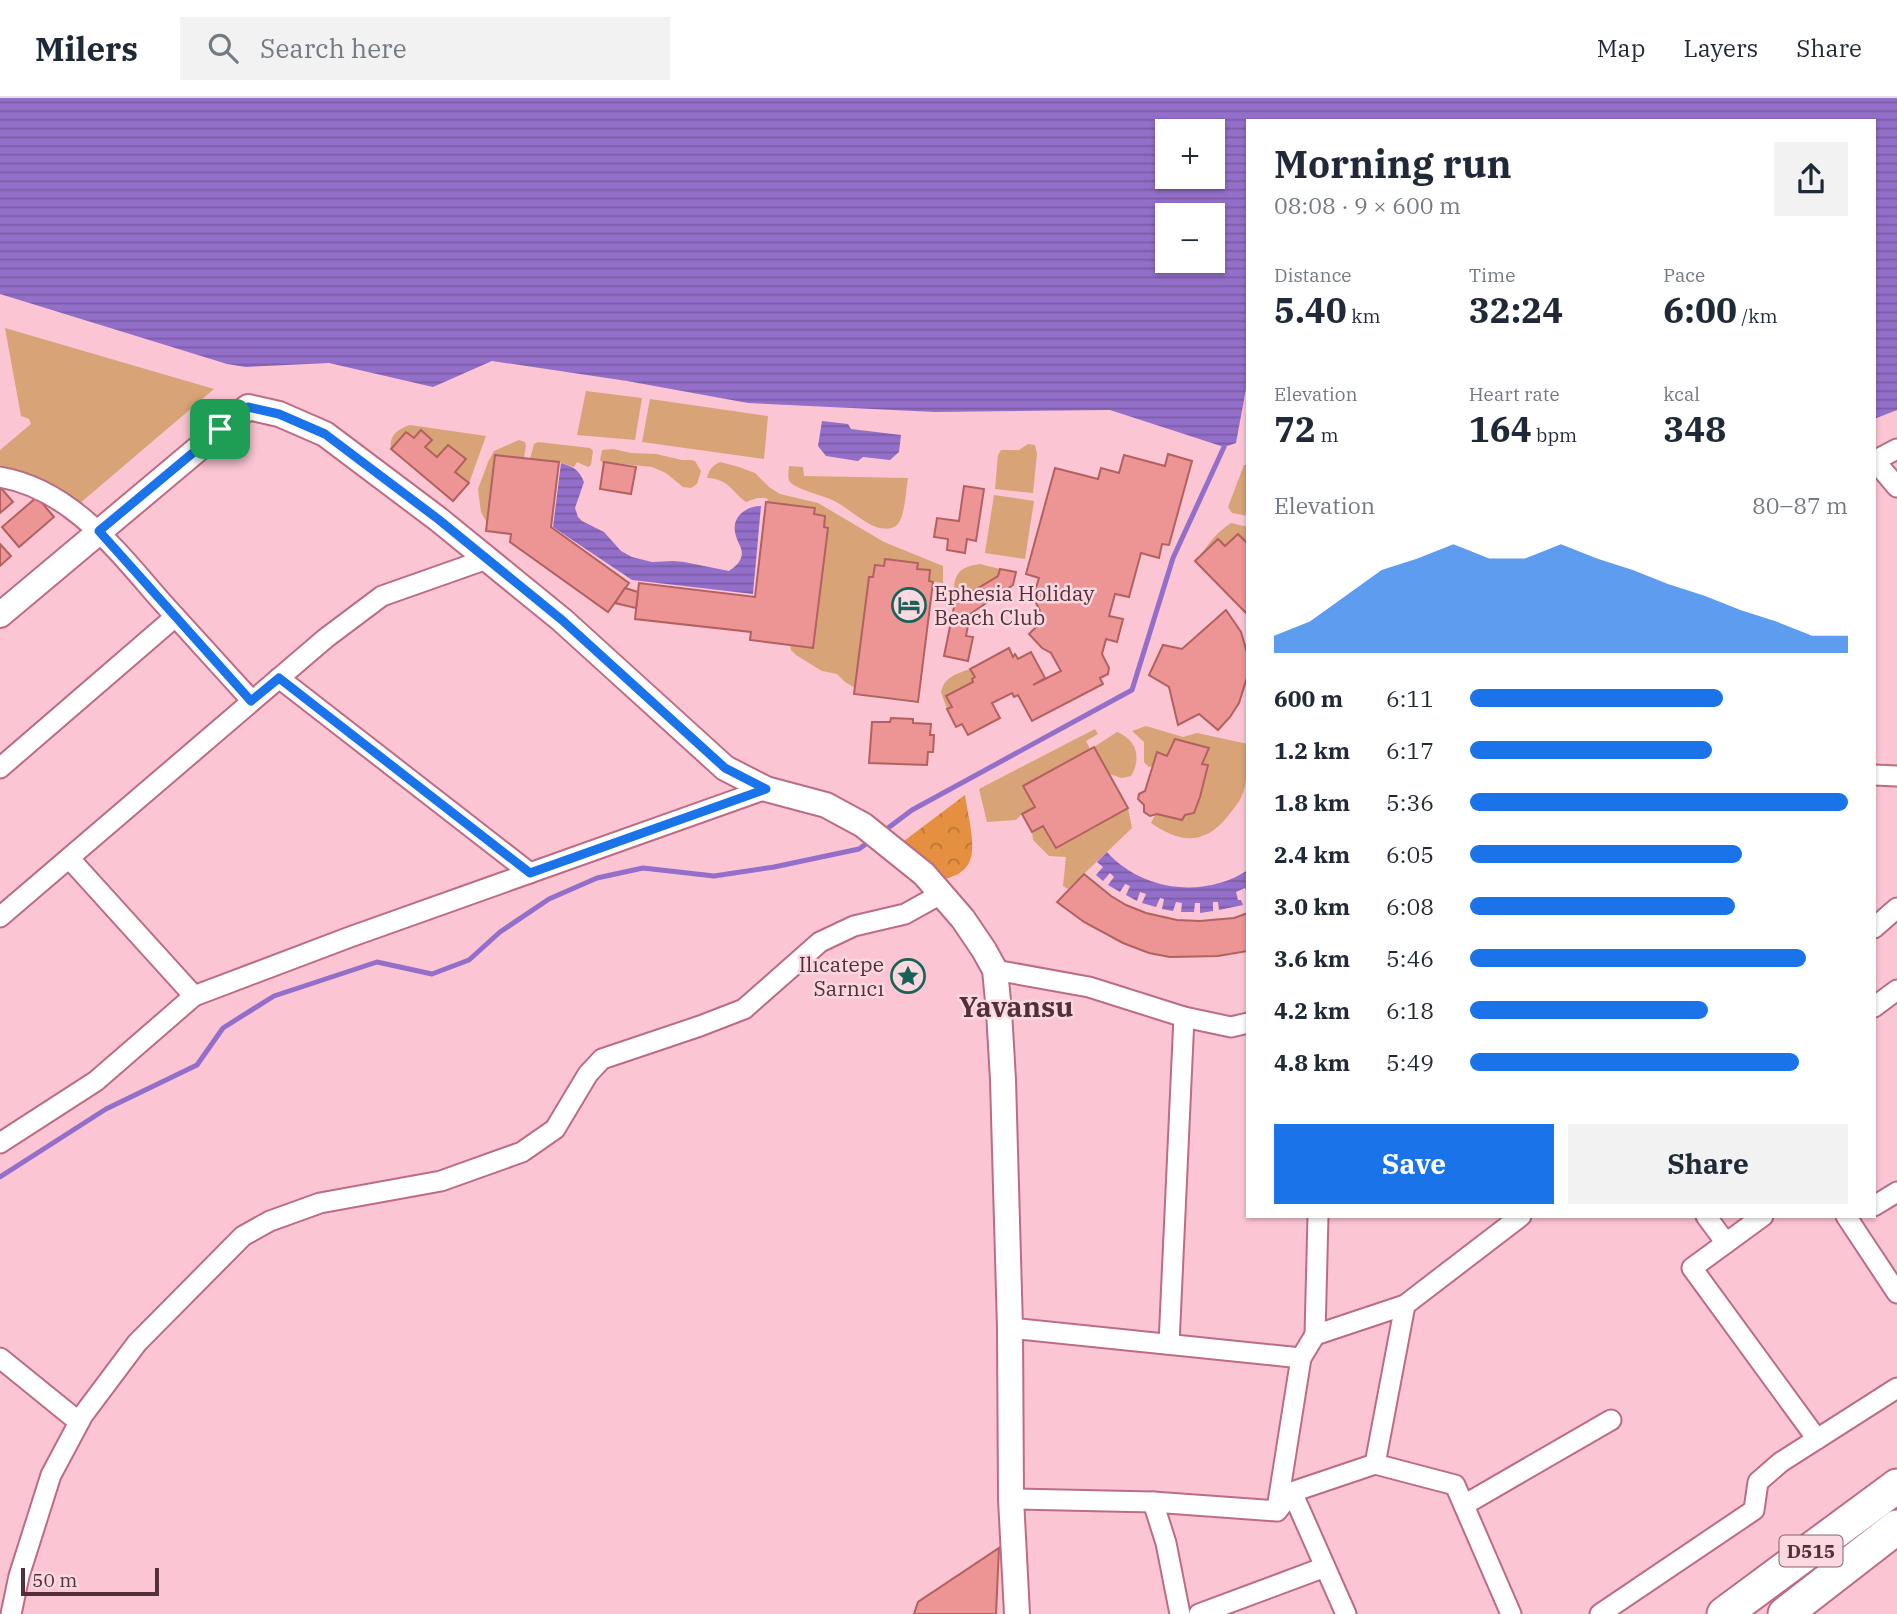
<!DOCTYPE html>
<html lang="en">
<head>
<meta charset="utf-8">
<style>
  body { margin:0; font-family:"IBM Plex Serif",serif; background:#f2f2f3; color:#1f2937; height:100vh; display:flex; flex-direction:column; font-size:26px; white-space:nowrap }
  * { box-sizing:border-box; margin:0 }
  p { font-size:23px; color:#747a83 }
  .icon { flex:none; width:38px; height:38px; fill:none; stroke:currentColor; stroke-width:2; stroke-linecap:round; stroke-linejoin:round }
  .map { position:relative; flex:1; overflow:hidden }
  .details { position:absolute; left:1246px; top:21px; width:630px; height:1099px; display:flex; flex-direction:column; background:#fff; border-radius:0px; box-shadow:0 2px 5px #0004 }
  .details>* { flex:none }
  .tools { position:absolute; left:1155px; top:21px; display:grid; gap:14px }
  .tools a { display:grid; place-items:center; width:70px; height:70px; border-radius:0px; background:#fff; box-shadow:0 2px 5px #0004; font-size:35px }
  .scale { position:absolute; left:21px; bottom:18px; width:138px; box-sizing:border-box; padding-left:7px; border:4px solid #522f39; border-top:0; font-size:19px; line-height:24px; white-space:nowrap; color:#522f39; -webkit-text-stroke:5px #fcd8e1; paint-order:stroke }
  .pin { position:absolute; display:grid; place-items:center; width:60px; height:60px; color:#fff; margin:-30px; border-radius:14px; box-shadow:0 4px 10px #0006 }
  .round { display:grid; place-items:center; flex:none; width:74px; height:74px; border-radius:0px; background:#f2f2f3 }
  .head { display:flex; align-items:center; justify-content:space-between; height:119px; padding:0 28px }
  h1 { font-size:38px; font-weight:800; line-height:52px }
  .figures { display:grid; grid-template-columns:repeat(3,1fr); gap:10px; height:119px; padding:7px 28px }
  .figures div { display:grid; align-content:center }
  .figures b { font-size:35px; font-weight:800 }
  .figures small { font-size:19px; font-weight:400 }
  .figures p { font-size:19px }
  .chart { height:196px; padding:14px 28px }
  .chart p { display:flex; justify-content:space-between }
  .chart svg { width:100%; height:126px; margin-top:7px; fill:#1a73e8; opacity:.7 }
  .primary-button { display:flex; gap:14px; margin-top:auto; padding:14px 28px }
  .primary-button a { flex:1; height:80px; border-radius:0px; background:#1a73e8; color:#fff; font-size:28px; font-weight:800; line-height:80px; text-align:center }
  .primary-button a+a { background:#f2f2f3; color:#1f2937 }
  ul { padding:0 28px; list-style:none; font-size:23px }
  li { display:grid; grid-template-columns:112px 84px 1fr; align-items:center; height:52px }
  li i { height:18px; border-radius:9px; background:#1a73e8 }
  header { display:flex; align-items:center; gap:42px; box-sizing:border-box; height:98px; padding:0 35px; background:#fff; border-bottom:2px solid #e0e1e3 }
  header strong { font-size:33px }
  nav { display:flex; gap:38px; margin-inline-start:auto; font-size:24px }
  .search { width:490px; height:63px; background:#f2f2f3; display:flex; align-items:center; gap:18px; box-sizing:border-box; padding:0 24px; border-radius:0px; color:#747a83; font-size:26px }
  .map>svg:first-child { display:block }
  .green { fill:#d8a377 }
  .forest { fill:url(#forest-crowns) }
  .water { fill:url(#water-rules); fill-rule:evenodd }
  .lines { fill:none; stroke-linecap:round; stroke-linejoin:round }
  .stream { stroke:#936fca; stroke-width:5 }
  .building { fill:#ec9594; stroke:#b26160; stroke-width:2 }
  .minor-casing { stroke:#bc6c85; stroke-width:23 }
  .tertiary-casing { stroke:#bc6c85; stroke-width:28 }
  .trunk-casing { stroke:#bc6c85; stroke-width:37 }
  .minor { stroke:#fff; stroke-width:19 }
  .tertiary { stroke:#fff; stroke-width:24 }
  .trunk { stroke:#fff; stroke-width:33 }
  .route-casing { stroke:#fff; stroke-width:14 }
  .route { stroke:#1a73e8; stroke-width:9 }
  .labels { text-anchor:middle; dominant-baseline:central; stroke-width:5; stroke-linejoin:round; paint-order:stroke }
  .shield { fill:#fcd8e1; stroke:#85626b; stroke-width:2 }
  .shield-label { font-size:19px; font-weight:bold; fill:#522f39 }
  .poi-label { font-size:21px; fill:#522f39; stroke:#fcd8e1; text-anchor:start }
  .district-label { font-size:28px; font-weight:bold; fill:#522f39; stroke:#fcd8e1 }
</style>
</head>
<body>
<header>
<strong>Milers</strong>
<div class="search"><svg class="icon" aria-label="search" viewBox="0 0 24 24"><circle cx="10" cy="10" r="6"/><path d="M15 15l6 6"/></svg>Search here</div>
<nav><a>Map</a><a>Layers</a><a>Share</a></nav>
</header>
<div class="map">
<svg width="1897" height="1516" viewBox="0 0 1897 1516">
  <defs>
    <pattern id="forest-crowns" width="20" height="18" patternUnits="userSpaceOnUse" patternTransform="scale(1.75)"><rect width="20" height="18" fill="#e49040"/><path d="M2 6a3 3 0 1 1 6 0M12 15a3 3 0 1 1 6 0" fill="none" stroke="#bb7637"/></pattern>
    <pattern id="water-rules" width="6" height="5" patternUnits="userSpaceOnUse" patternTransform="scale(1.75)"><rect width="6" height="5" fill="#936fca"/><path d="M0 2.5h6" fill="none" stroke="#7b5ca5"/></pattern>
  </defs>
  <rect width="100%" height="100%" fill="#fbc5d3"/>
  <g class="green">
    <polygon points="5,230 214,291 79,406 59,389 0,367 0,352 31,326 29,321 21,318"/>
    <polygon points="586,293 642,300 635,342 577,337"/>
    <polygon points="650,301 768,318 764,361 642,344"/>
    <path d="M410,327L486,338L469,385L455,374L466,361L448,347L437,359L425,349L432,342L421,332L414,340L391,351C389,337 398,331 410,327Z"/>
    <polygon points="519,342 525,344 526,348 524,360 495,357 487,425 481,414 478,391 488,364 494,353"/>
    <polygon points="538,344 590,350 593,353 591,367 588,369 577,364 574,369 559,364 530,361 534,346"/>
    <polygon points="1028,346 1035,347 1037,356 1033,395 995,391 998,357 1001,352 1019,352"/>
    <polygon points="613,351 631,355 656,356 682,362 691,362 695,363 701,373 697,386 691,390 683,389 666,375 652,369 605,364 604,367 600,362 602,352"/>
    <path d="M720,364L739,369L755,375L769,389L780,396L818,405L884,444L943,468V485L929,483L930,473L917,471L918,466L875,467L873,479H869L855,590L845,584L837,576L822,573L796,557L791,552L790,547L813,549L828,430L824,429L825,418L766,404L768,402L766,400H757L746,404C731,393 729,381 707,380C709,372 712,368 720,364Z"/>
    <polygon points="1244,367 1248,367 1248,418 1232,415 1228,409"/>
    <path d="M789,368L803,369L804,378L908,380C906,392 905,419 897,427C892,432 883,431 876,429C860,423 847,408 830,401C821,397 796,391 790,384C787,379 789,373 789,368Z"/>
    <polygon points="994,397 1034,403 1025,461 985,455"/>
    <path d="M1231,425L1248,429V446L1238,436L1225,448L1218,441L1200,458C1209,445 1217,434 1231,425Z"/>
    <path d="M980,466L1000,471L998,478L955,504C952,481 955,469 980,466Z"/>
    <path d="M970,571L975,579L973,584L946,598L952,609L947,611L941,594C945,578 957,576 970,571Z"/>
    <path d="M1146,628L1183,639L1197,635L1248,646C1246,662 1248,681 1243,695C1240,704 1233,711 1228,718C1204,748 1180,745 1151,725L1154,719L1157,716L1182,722L1185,717L1194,715L1202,666L1208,650L1175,641L1167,658L1157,654L1152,668L1149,669L1144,664V644L1132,633Z"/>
    <polygon points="1095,631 1098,636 1086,643 1090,651 1023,688 1035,709 1022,716 1016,722 987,724 979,691"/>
    <path d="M1117,634C1136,641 1142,660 1131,678L1122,680L1109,676L1094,649Z"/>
    <polygon points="1128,710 1132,730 1068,791 1063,788 1066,759 1049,758 1033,742 1032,734 1043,728 1056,750"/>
  </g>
  <path class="forest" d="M965,697C967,714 979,754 967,768C961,776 952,779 943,782L900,746Z"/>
  <g class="water">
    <path d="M0,0H1897V312L1874,321V23H1248V280L1236,345L1224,349L1110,312L935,314L748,305L627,283L492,263L433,289L329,265L246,269L227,266L0,196ZM1213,33V79H1167V33ZM1213,117V163H1167V117Z"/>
    <polygon points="822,323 848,326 851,331 901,337 899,354 890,362 863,359 858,363 826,358 818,348"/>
    <path d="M561,365C574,369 579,372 584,384L575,410L578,419L582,423L604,434L621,453L632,459L652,464L673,463L684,464L729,473C734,469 739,466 741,460C744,451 738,446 736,438C730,420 745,408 761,408L753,496L632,482L553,429Z"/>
    <path d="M1107,754C1142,793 1204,801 1248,772V796L1245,790L1236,794L1238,802H1241L1243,807L1219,812L1218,804H1213V813L1200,815V805H1195L1194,814H1181L1182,805L1176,804L1173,813L1162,811L1164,801L1160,800L1156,809L1142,805L1146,796L1140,794L1137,803L1126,797L1130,788L1125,786L1120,794L1108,787L1114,779L1110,775L1103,783L1096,777L1103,769L1097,764Z"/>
  </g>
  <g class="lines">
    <g class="stream">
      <polyline points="884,733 912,712 1132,592 1173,460 1224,349"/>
      <polyline points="0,1079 106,1011 197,967 223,930 274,898 377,864 432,876 469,862 500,834 549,801 597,780 643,770 714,778 774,769 859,751 870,743"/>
    </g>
  </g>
  <g class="building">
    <polygon points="421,332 432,342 425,349 437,359 448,347 466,361 455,374 469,385 453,403 391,351 406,334 414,340"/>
    <polygon points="1168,356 1192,363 1169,447 1162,446 1159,460 1141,455 1129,499 1115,496 1109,518 1123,521 1117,544 1106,541 1102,556 1109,570 1108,576 1100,580 1103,586 1032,623 1018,597 1014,599 1012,595 992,605 1000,620 968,637 962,626 956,629 947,611 952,609 946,598 973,584 972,581 975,579 970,571 1009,550 1013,559 1015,556 1018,561 1031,554 1045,580 1033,587 1061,573 1051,555 1042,550 1029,536 1044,521 1033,499 1039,480 1026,476 1055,370 1098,381 1101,370 1119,375 1124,357 1165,368"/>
    <polygon points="495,357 559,364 551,429 629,485 608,514 510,444 511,436 486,433"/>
    <polygon points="604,364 636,369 631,396 600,391"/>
    <polygon points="964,388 984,391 976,443 967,441 965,455 947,452 948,441 934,439 937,420 959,423"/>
    <polygon points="0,389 13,404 0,415"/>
    <polygon points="37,399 54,419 19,449 2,429"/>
    <polygon points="766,404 815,410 814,416 825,418 824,429 828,430 813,550 750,542 751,534 635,521 639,485 755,499"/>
    <polygon points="1238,436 1248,446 1248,517 1195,463 1218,441 1225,448"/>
    <polygon points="0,446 11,458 0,468"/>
    <polygon points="885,461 918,465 917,471 930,472 929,483 933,484 918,604 854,596 869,479 873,479 875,467 884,468"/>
    <polygon points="1000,471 1016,474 1013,487 970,516 966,538 973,539 968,563 944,558 955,504 998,478"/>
    <polygon points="625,490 638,494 636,510 615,505"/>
    <polygon points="1226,512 1241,534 1248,558 1248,576 1239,605 1230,619 1218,632 1199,616 1178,627 1169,589 1149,577 1163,547 1182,551"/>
    <polygon points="891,620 913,621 913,625 931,626 930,637 934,637 933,654 928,654 927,667 869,665 872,624 890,624"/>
    <polygon points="1175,641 1209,650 1202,666 1208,667 1200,699 1194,715 1185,717 1182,722 1157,716 1150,718 1144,714 1144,707 1138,701 1139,696 1145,693 1157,654 1167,658"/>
    <polygon points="1094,649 1128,710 1056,750 1043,728 1032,734 1022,716 1035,709 1023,688"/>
    <polygon points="1084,776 1111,798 1126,807 1146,815 1177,822 1200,823 1234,820 1248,815 1248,853 1218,858 1170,859 1149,855 1123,845 1084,824 1057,804"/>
    <polygon points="999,1450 996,1516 914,1516 918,1504"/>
  </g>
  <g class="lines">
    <g class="minor-casing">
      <g id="minor">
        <polyline points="1874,363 1897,351"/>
        <polyline points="1875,363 1897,389"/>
        <path d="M0,379C71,391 117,453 162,504C192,537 222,570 252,603"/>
        <polyline points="279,580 530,775"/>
        <polyline points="0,670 175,519"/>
        <polyline points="1874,677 1897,678"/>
        <polyline points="69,760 194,898"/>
        <polyline points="0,819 326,540 382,498 487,461"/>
        <polyline points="1874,830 1897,810"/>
        <polyline points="995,872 1089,889 1184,919 1231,929 1248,925"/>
        <polyline points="1874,909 1897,892"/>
        <polyline points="0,1045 96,983 194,898 350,839 766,691"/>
        <polyline points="1874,1108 1897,1094"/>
        <polyline points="1706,1118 1726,1145"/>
        <polyline points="1763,1118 1692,1170 1817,1341"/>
        <polyline points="1846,1118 1897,1195"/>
        <polyline points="1010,1230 1301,1260 1315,1237 1405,1207 1521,1118"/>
        <polyline points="1315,1237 1318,1118"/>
        <polyline points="1169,1246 1184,919"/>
        <polyline points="0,1260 79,1324"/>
        <polyline points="1375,1366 1405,1207"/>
        <polyline points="1292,1394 1346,1516"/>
        <polyline points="1011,1401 1153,1404 1277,1413 1292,1394 1375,1366 1455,1387 1511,1516"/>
        <polyline points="1153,1404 1166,1445 1180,1516"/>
        <polyline points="1464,1407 1611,1322"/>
        <polyline points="1277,1411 1301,1260"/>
        <polyline points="11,1516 19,1478 51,1377 83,1317 137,1245 243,1138 270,1123 320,1105 441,1083 522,1054 555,1031 588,976 602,961 700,928 744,911 820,844 854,828 905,816 941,796"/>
        <polyline points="1199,1516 1325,1469"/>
        <polyline points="1600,1516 1754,1412 1758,1384 1781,1364 1897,1290"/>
      </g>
    </g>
    <g class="tertiary-casing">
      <polyline id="tertiary" points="0,517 248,309 279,316 325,336 438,421 562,522 725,670 766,691 826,707 863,727 924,776 963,821 984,852 995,872 999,913 1003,982 1010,1230 1011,1401 1017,1516"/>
    </g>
    <g class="trunk-casing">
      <g id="trunk">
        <polyline points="1724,1516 1897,1388"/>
        <polyline points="1785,1516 1897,1429"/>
      </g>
    </g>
    <use href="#minor" class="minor"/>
    <use href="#tertiary" class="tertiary"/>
    <use href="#trunk" class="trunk"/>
  </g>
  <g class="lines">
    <g class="route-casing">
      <polygon id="route" points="248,309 279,316 325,336 438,421 562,522 725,670 766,691 530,775 279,580 251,603 99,433"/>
    </g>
    <use href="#route" class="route"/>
  </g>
  <defs>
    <g id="hotel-ring" transform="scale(1.75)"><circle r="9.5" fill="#fcd8e1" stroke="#196257" stroke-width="1.5"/><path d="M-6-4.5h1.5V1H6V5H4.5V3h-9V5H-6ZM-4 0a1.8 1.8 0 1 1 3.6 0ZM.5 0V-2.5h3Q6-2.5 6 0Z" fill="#196257"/></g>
    <g id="sight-ring" transform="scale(1.75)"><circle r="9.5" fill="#fcd8e1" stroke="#196257" stroke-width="1.5"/><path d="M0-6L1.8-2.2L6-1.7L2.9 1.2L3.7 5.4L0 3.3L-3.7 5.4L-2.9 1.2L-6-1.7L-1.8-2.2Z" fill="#196257"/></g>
  </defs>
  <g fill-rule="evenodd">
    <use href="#hotel-ring" x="909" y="507"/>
    <use href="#sight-ring" x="908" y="878"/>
  </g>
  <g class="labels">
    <rect class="shield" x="1779.5" y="1437.5" width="63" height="31" rx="5"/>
    <g class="shield-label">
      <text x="1811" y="1453">D515</text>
    </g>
    <g class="poi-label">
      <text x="934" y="495">Ephesia Holiday<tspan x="934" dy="24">Beach Club</tspan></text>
      <text x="884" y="866" text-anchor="end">Ilıcatepe<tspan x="884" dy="24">Sarnıcı</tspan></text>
    </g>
    <g class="district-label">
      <text x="1016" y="908">Yavansu</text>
    </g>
  </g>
</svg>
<div class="tools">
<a>+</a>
<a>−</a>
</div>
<div class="scale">50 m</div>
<div class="pin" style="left:220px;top:331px;background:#1e9e55"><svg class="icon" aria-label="arrive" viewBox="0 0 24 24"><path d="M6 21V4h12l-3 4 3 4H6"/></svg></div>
<section class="details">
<div class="head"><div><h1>Morning run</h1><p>08:08 · 9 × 600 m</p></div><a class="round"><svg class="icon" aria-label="share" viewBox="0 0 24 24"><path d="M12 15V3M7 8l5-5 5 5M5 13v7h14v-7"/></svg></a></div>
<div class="figures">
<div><p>Distance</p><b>5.40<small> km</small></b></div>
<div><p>Time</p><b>32:24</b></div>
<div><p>Pace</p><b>6:00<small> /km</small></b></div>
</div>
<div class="figures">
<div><p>Elevation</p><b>72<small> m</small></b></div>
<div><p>Heart rate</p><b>164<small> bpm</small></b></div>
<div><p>kcal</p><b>348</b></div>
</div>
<div class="chart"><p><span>Elevation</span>80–87 m</p>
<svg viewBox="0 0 160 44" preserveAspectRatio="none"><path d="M0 44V38L10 33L20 24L30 15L40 11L50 6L60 11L70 11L80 6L90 11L100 15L110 20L120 24L130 29L140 33L150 38L160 38V44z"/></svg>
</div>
<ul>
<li><b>600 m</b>6:11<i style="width:67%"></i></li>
<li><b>1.2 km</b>6:17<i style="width:64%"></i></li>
<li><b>1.8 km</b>5:36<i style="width:100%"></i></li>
<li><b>2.4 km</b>6:05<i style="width:72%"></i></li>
<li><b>3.0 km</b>6:08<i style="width:70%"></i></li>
<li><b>3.6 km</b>5:46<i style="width:89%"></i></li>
<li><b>4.2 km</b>6:18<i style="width:63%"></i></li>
<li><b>4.8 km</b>5:49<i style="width:87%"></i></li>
</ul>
<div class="primary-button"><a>Save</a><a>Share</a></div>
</section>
</div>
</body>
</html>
